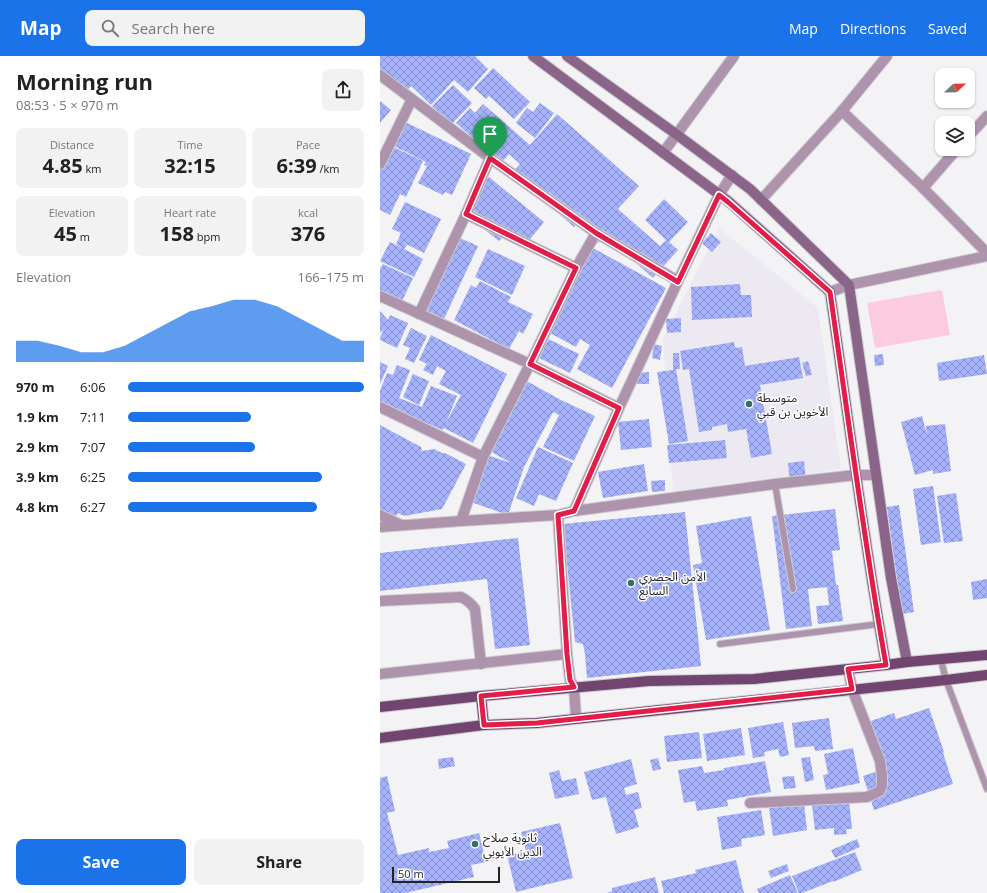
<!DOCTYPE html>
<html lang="en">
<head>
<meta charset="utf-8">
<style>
  body { margin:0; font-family:"Open Sans","Noto Sans Arabic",sans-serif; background:#f2f2f2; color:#222; height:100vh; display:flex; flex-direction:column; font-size:15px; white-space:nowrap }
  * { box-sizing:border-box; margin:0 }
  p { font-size:13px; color:#767676 }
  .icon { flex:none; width:22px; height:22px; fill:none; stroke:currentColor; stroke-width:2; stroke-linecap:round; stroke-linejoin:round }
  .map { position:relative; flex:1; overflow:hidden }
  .panel { display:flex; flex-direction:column; background:#fff; width:380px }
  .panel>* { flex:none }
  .needle { width:26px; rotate:68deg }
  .tools { position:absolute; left:555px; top:12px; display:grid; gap:8px }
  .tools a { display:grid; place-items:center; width:40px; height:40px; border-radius:8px; background:#fff; box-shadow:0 1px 3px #0004; font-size:20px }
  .scale { position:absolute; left:12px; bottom:10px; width:108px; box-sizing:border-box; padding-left:4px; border:2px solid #252425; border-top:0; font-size:11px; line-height:14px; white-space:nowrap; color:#252425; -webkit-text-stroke:3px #fff; paint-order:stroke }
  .pin { position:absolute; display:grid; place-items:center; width:34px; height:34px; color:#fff; margin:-41px -17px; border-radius:50% 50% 50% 0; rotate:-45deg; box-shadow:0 0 4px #0007 }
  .pin .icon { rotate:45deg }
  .round { display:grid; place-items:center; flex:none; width:42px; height:42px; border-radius:8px; background:#f2f2f2 }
  .headline { display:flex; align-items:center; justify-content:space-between; height:68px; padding:0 16px }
  h1 { font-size:22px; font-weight:700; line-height:30px }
  .metrics { display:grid; grid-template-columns:repeat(3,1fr); gap:6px; height:68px; padding:4px 16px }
  .metrics div { display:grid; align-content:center; border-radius:8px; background:#f2f2f2; text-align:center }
  .metrics b { font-size:20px; font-weight:700 }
  .metrics small { font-size:11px; font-weight:400 }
  .metrics p { font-size:11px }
  .chart { height:112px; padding:8px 16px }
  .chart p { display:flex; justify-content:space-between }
  .chart svg { width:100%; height:72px; margin-top:4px; fill:#1a73e8; opacity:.7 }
  .primary-button { display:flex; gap:8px; margin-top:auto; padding:8px 16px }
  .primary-button a { flex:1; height:46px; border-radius:8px; background:#1a73e8; color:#fff; font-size:16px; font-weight:700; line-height:46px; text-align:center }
  .primary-button a+a { background:#f2f2f2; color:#222 }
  ul { padding:0 16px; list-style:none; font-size:13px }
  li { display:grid; grid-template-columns:64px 48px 1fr; align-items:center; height:30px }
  li i { height:10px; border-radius:5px; background:#1a73e8 }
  header { display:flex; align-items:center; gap:24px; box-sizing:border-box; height:56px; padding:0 20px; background:#1a73e8; color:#fff }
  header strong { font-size:19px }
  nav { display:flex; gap:22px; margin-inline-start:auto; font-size:14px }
  .search { width:280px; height:36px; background:#f2f2f2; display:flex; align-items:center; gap:10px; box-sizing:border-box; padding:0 14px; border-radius:8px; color:#767676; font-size:15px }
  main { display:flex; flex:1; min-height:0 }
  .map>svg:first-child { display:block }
  .built { fill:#ece9f3 }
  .garden { fill:#fbccdd }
  .building { fill:url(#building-cross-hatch) }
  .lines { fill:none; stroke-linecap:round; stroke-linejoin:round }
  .lane-casing { stroke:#cecdcf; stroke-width:8 }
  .street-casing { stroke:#cecdcf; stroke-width:12 }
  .secondary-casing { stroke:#cecdcf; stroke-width:12 }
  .primary-casing { stroke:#cecdcf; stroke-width:12 }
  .lane { stroke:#ae93ac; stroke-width:6 }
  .street { stroke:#ae93ac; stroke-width:10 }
  .secondary { stroke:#8b6589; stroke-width:10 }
  .primary { stroke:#724470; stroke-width:10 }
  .route-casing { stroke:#fff; stroke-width:8 }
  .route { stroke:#e11d48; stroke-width:5 }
  .poi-dot { fill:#327260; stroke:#fff; stroke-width:1.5 }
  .labels { text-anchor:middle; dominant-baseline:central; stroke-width:3; stroke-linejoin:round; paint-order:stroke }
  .poi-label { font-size:12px; fill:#252425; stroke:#fff; text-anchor:start }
</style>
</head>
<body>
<header>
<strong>Map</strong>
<div class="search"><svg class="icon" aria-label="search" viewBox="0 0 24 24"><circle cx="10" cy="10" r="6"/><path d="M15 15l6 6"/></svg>Search here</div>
<nav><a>Map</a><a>Directions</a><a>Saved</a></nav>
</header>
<main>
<section class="panel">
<div class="headline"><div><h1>Morning run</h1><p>08:53 · 5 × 970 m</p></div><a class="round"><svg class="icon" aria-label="share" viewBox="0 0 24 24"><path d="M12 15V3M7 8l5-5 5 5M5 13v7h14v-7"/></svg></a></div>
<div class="metrics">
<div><p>Distance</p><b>4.85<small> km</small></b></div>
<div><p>Time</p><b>32:15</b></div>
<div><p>Pace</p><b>6:39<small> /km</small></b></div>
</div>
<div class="metrics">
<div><p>Elevation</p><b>45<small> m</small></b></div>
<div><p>Heart rate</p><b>158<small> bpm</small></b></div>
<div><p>kcal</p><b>376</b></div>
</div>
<div class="chart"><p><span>Elevation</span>166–175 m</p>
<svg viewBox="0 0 160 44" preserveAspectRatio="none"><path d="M0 44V31L10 31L20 34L30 38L40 38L50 34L60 27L70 20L80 13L90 10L100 6L110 6L120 10L130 17L140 24L150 31L160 31V44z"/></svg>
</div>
<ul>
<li><b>970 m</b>6:06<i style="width:100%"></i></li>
<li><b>1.9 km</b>7:11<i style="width:52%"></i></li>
<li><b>2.9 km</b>7:07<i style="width:54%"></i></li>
<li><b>3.9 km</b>6:25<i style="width:82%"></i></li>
<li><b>4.8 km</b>6:27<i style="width:80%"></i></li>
</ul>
<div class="primary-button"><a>Save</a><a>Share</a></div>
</section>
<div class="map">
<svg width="607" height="837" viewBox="0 0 607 837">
  <defs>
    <pattern id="building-cross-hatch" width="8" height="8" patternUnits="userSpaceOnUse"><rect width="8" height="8" fill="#a6b3fc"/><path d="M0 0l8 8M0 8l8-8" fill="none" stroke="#8791cc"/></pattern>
  </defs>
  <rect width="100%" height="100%" fill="#f3f2f4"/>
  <polygon class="built" points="339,172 438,252 461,413 293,435 283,282"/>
  <polygon class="garden" points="562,234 570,279 495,292 487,247"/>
  <g class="building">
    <polygon points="0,0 95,0 108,13 88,36 74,24 51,49 31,30 25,37 0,15"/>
    <polygon points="113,12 150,46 134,63 109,40 106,43 94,32"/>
    <polygon points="73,29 92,47 71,69 52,50"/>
    <polygon points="0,45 11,54 0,67"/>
    <polygon points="160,47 174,57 155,82 136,67 147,52 153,56"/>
    <polygon points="103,48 150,89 177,58 259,130 238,153 280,190 286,184 265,164 284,143 308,166 289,186 298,194 273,222 224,179 218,187 197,168 194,171 132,117 140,108 129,98 121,107 76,67 90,52 95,57"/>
    <polygon points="19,63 91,98 72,139 65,136 63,139 38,127 47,110 44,109 46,106 8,87"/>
    <polygon points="7,88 43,105 26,141 20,138 10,159 0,154 0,104"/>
    <polygon points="109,121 164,166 143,192 125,178 119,185 81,155"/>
    <polygon points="25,146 61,163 44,197 22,186 27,189 24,193 43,203 34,221 0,205 10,186 22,192 16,188 21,177 12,173"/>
    <polygon points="331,177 341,186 332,196 322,187"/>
    <polygon points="73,179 98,190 64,263 40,252"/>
    <polygon points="213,192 286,232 232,332 197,313 210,289 200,283 196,291 168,276"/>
    <polygon points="108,193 145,210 132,239 95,221"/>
    <polygon points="3,208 33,222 22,245 0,234 0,213"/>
    <polygon points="100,225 131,241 128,246 153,258 143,278 139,275 129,293 74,264 91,229 96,232"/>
    <polygon points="360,228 361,239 371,239 372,261 312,264 311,231"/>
    <polygon points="0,255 8,264 10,259 28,267 17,292 0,284 0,282 4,273 0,277"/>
    <polygon points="301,262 301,276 287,277 286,263"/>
    <polygon points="31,272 47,280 34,307 25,303 30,292 23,289"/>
    <polygon points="51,279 127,318 93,387 64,372 63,374 0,348 0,335 7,317 13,319 17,309 30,314 19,342 42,351 51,330 77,340 66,367 81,339 59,328 66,315 57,310 53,319 43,314 47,308 39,304"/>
    <polygon points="164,281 199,298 190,317 155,300"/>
    <polygon points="354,286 355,292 362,291 365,310 419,301 423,322 380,329 392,398 371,402 366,373 348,376 347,368 332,371 332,374 319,376 309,313 303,314 300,295"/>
    <polygon points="274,288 282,290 280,304 272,302"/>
    <polygon points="293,297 299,297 300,313 296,313 308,385 289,388 277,316 293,314"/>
    <polygon points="503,298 504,309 495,310 494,299"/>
    <polygon points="604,299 607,318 559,325 557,307"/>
    <polygon points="428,305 432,319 426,320 422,307"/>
    <polygon points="0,306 8,310 0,328"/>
    <polygon points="269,316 269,328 257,328 257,317"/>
    <polygon points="33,318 49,325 39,349 23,341"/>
    <polygon points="145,324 179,343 215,360 194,405 163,391 179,359 173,356 144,411 128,459 88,445 104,398 131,407 108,394"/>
    <polygon points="542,360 547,379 546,370 565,368 571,415 553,418 553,414 535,419 521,366"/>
    <polygon points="269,363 272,391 241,394 238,366"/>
    <polygon points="0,369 41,391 42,395 54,393 62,397 65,397 86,408 62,453 24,460 18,457 12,467 0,460"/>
    <polygon points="345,384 347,402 289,407 287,389"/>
    <polygon points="158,391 193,407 176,445 159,438 154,450 136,442"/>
    <polygon points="424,405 426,426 410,428 408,407"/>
    <polygon points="264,408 268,435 223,442 218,416"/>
    <polygon points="285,424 285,435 272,436 271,425"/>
    <polygon points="553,430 561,486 541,489 533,433"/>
    <polygon points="576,437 583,485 564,487 557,440"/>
    <polygon points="519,449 534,556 522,558 507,451"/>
    <polygon points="455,453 460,494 452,495 456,529 458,529 463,565 438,568 436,550 449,549 447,531 428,533 432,570 406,573 392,460"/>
    <polygon points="305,456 321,610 207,622 205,598 203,588 195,586 183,468"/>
    <polygon points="371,460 390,574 326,584 313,509 322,507 316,470"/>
    <polygon points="138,482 150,589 115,593 107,523 0,535 0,497"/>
    <polygon points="607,523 607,542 593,544 591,526"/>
    <polygon points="549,652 564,696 563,697 573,728 494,754 483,720 498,715 482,668 514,657 516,663"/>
    <polygon points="449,662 453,693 435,695 434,690 415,692 412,667"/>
    <polygon points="403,666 409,699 400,701 398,693 384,696 385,700 373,702 368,672"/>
    <polygon points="361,672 365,699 327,705 323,678"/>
    <polygon points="319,676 322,702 287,706 284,680"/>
    <polygon points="473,692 480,727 446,734 443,719 448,718 444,698"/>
    <polygon points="73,701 75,710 59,713 58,703"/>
    <polygon points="430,701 434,724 425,726 421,702"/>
    <polygon points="278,702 281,713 273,715 270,704"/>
    <polygon points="251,703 257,728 244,732 246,739 258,736 262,752 254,754 259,771 236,778 226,741 212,744 204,716"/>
    <polygon points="385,705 391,736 347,744 348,750 317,755 315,745 304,747 298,714 322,710 324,717 344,714 344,712"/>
    <polygon points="179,714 182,725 196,722 199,738 175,743 169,717"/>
    <polygon points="7,720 15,755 7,757 18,799 49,792 49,796 69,792 67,785 99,777 106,806 91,809 94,821 25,837 0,837 0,722"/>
    <polygon points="414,720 416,732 404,733 402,721"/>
    <polygon points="469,744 472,773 466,773 467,778 454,779 454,772 435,774 432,749"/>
    <polygon points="424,748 427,774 393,780 389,751 400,749 401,751"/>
    <polygon points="381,754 385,779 361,783 362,790 342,794 337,761"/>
    <polygon points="180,767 193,822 136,836 127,799 146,795 141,776"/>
    <polygon points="477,783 480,791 455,802 451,794"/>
    <polygon points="475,796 482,814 453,826 453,825 422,837 419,837 412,820"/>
    <polygon points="356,804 364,837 284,837 281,825 316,817 315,814"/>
    <polygon points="407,808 409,815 391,822 388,815"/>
    <polygon points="410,819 418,837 379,837 377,833"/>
    <polygon points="275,821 279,837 227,837 232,835 232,832"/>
  </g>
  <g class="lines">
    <g class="lane-casing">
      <g id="lane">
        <polyline points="395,428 413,533"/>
        <polyline points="340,588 499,568"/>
        <polyline points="561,604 566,624 607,733"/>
      </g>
    </g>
    <g class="street-casing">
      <g id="street">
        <polyline points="0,19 110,102 216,177 298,225"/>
        <polyline points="462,55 543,132 607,197"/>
        <polyline points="588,81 607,60"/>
        <polyline points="283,97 354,0"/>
        <polyline points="0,108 32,43"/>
        <polyline points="543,132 577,93"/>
        <polyline points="381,144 462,55 507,0"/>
        <polyline points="86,158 196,212"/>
        <polyline points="450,236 469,229 607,200"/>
        <polyline points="0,240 150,308 239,352"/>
        <polyline points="39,258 86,158 110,102"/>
        <polyline points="0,351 103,401 150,308 196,212 216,177"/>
        <polyline points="194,455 239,352 298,225 339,139 352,119"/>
        <polyline points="0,459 21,469"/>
        <polyline points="178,459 187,598 190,624 194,631 196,662"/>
        <polyline points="81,465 103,401"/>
        <polyline points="0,471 81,465 178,459 194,455 395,428 476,419 496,419"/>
        <path d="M0,545L81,541C87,544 91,547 95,553L101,608"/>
        <polyline points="0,618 187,598"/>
        <polyline points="370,747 487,741 500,735 502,729 502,720 500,705 472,633 468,613"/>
      </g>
    </g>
    <g class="secondary-casing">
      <g id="secondary">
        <path d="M153,0L348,145L450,236C468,360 484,485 506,609"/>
        <polyline points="187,0 296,78 370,133 469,229 511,522 527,606"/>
      </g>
    </g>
    <g class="primary-casing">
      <g id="primary">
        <polyline points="101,640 104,669"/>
        <polyline points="0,651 101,640 269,625 374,623 506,609 527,606 607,599"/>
        <polyline points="0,682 104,669 157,667 566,624 607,619"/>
      </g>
    </g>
    <use href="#lane" class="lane"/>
    <use href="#street" class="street"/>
    <use href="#secondary" class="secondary"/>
    <use href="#primary" class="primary"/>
  </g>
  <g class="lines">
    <g class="route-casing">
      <path id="route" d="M110,102L216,177L298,226L339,139L348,146L450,236C468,360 484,485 506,609L468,613L472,633L157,667L104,669L101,640L194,631L190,624L187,598L178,459L194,455L239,352L150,308L196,212L86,158Z"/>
    </g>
    <use href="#route" class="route"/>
  </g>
  <g class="poi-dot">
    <circle cx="369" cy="348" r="4"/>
    <circle cx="251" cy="527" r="4"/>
    <circle cx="95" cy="788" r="4"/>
  </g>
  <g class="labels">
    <g class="poi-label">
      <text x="377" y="341">متوسطة<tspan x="377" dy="14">الأخوين بن قبي</tspan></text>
      <text x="259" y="520">الأمن الحضري<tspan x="259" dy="14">السابع</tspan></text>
      <text x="103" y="781">ثانوية صلاح<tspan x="103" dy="14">الدين الأيوبي</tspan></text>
    </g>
  </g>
</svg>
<div class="tools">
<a><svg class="needle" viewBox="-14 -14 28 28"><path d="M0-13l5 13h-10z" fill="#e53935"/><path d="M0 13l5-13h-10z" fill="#767676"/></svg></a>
<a><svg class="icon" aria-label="layers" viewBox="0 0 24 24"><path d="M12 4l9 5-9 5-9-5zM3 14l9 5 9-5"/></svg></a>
</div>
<div class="scale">50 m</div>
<div class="pin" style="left:110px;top:102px;background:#1e9e55"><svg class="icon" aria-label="arrive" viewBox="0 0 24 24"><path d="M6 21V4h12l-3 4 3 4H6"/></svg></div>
</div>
</main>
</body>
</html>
